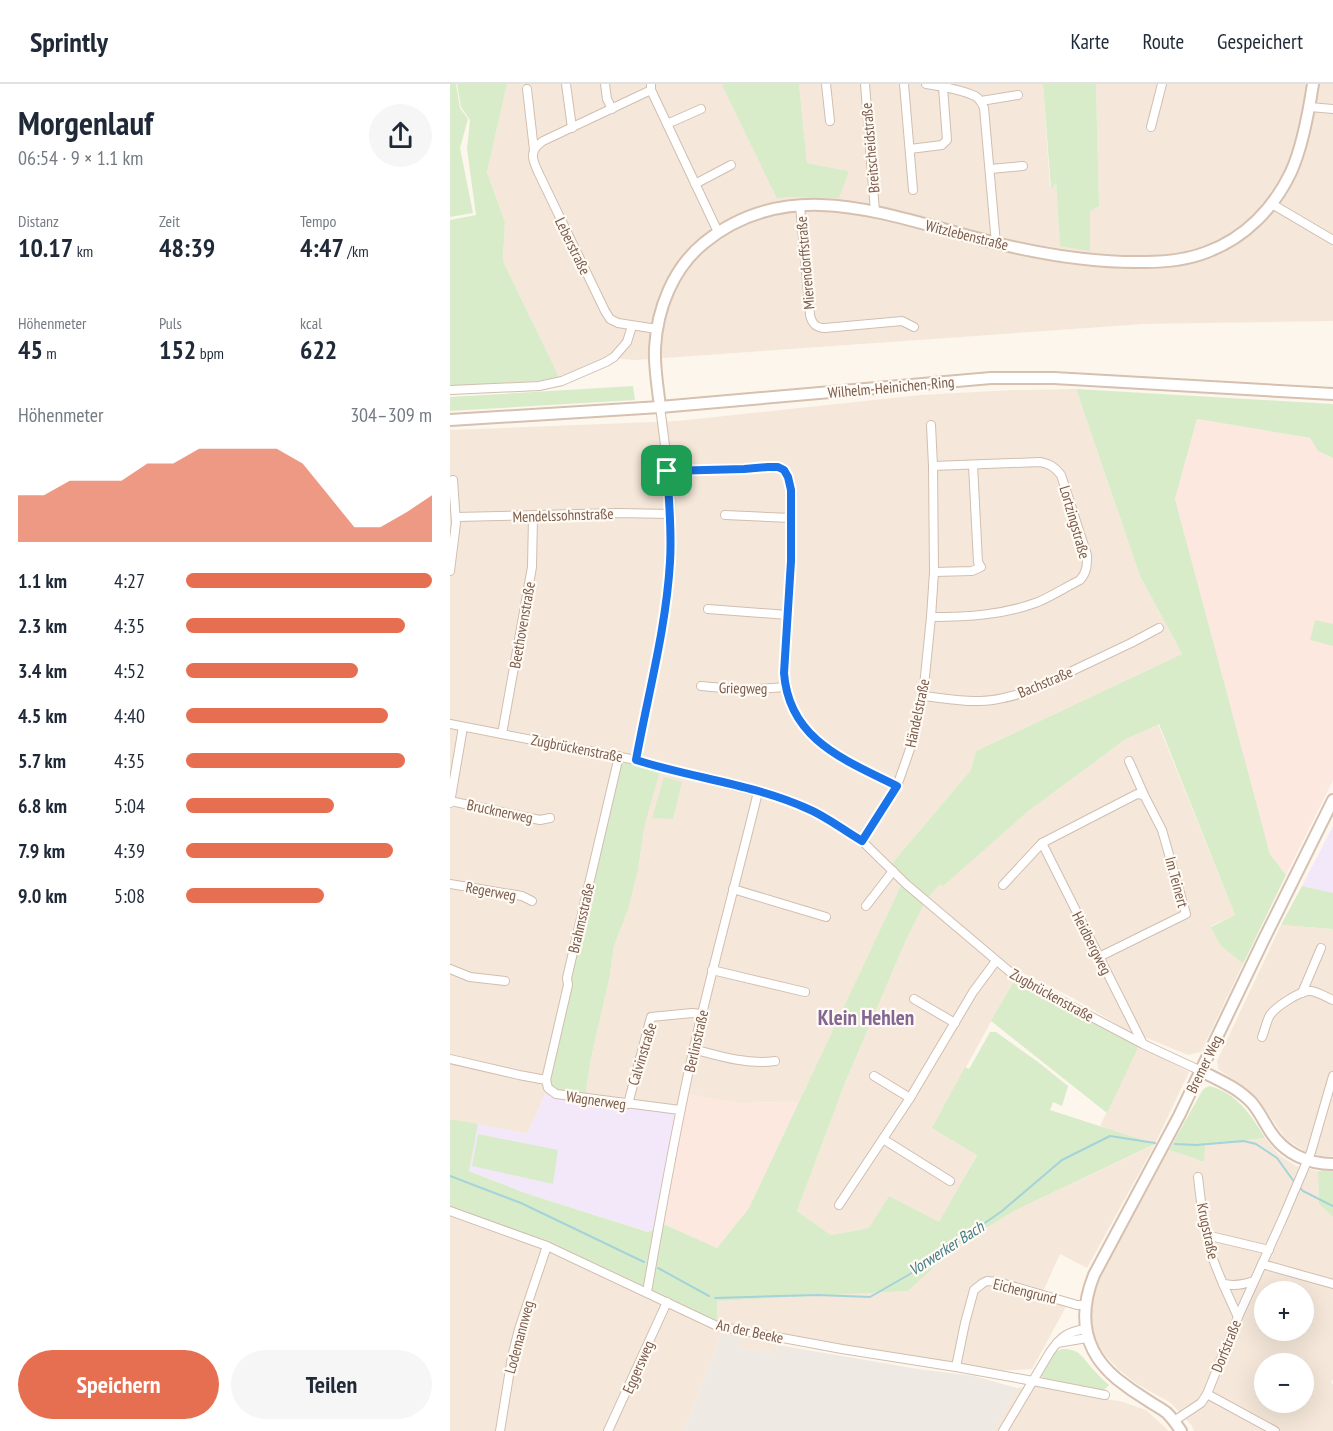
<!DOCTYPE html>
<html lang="de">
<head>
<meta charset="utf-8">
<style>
  body { margin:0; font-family:"PT Sans Narrow",sans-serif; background:#f6f6f7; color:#1f2937; height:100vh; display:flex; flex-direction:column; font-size:22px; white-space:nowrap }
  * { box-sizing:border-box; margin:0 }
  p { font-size:20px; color:#747a83 }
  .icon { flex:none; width:33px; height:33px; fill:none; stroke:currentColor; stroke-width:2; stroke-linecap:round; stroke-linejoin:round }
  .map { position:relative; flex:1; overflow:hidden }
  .drawer { display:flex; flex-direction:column; background:#fff; width:450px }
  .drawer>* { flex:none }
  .fabs { position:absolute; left:804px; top:1197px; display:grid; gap:12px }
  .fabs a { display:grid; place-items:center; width:60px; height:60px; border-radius:50%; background:#fff; box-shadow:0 6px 24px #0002; font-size:30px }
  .pin { position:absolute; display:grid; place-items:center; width:51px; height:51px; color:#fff; margin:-26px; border-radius:12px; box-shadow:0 3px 9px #0006 }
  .round { display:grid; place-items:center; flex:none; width:63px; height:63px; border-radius:32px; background:#f6f6f7 }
  .overview { display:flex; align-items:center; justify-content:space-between; height:102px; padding:0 18px }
  h1 { font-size:33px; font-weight:600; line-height:45px }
  .metrics { display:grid; grid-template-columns:repeat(3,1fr); gap:9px; height:102px; padding:6px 18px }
  .metrics div { display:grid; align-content:center }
  .metrics b { font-size:26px; font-weight:600 }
  .metrics small { font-size:16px; font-weight:400 }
  .metrics p { font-size:16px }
  .chart { height:168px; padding:12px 18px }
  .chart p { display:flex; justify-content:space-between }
  .chart svg { width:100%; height:108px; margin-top:6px; fill:#e76f51; opacity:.7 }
  .primary-button { display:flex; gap:12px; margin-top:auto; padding:12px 18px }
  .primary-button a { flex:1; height:69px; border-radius:36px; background:#e76f51; color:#fff; font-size:24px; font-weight:600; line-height:69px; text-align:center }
  .primary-button a+a { background:#f6f6f7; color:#1f2937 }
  ul { padding:0 18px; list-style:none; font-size:20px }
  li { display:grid; grid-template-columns:96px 72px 1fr; align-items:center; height:45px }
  li i { height:15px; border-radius:8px; background:#e76f51 }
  header { display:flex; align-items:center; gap:36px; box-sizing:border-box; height:84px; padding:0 30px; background:#fff; border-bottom:2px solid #e0e1e3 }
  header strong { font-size:28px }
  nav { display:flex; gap:33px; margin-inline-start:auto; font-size:21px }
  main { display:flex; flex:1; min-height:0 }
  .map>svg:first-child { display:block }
  .residential { fill:#f5e8da; fill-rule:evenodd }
  .commercial { fill:#fde8e0 }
  .industrial { fill:#efe9e4 }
  .education { fill:#f3e8fa }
  .green { fill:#d8ecc9 }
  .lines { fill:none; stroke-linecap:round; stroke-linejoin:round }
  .stream { stroke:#a5d3da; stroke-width:2 }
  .street-casing { stroke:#d1beb0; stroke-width:10 }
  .secondary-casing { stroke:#d6c0b0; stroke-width:14 }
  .street { stroke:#fff; stroke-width:8 }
  .secondary { stroke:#fff; stroke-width:10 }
  .route-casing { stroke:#fff; stroke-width:12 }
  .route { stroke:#1a73e8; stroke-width:8 }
  .labels { text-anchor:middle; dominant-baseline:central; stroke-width:4.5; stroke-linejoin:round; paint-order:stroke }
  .street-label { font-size:15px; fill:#7a5c4d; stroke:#fffaf3 }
  .water-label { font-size:16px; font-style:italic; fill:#437c86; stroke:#fffaf3 }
  .district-label { font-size:21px; font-weight:bold; fill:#846695; stroke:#fffaf3 }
</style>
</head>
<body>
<header>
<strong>Sprintly</strong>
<nav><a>Karte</a><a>Route</a><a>Gespeichert</a></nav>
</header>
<main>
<section class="drawer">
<div class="overview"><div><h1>Morgenlauf</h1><p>06:54 · 9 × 1.1 km</p></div><a class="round"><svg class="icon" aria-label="share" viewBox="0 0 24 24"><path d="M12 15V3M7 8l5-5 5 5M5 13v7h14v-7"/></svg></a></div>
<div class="metrics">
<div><p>Distanz</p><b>10.17<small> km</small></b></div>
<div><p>Zeit</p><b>48:39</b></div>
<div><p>Tempo</p><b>4:47<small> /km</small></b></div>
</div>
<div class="metrics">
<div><p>Höhenmeter</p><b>45<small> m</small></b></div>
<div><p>Puls</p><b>152<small> bpm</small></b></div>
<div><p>kcal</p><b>622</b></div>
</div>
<div class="chart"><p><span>Höhenmeter</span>304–309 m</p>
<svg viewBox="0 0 160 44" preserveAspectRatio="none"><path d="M0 44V25L10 25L20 19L30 19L40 19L50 12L60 12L70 6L80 6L90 6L100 6L110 12L120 25L130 38L140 38L150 32L160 25V44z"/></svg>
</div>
<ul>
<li><b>1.1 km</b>4:27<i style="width:100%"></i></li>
<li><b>2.3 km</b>4:35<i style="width:89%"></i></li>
<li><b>3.4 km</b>4:52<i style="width:70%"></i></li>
<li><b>4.5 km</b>4:40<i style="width:82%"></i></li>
<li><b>5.7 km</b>4:35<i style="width:89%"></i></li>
<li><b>6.8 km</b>5:04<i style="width:60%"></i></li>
<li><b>7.9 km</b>4:39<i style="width:84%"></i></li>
<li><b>9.0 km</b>5:08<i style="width:56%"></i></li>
</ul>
<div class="primary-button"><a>Speichern</a><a>Teilen</a></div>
</section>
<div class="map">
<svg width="883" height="1347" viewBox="0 0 883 1347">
  <rect width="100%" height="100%" fill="#fdf6ec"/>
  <g class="residential">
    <polygon points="57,0 272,0 327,115 340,113 399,87 357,79 349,0 593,0 600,104 606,98 610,161 639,166 640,128 649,122 646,0 883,0 883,237 693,240 186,276 156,274 109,293 53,177 55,138 37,88"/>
    <polygon points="626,305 690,492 732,570 526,667 521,686 438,784 453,797 349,1018 289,1019 234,1010 230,1026 135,1014 141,974 159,896 164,862 178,826 188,786 195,740 98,1004 77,1050 0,1035 0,346 228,337 471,311 562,306"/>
    <polygon points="708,640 785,831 761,842 770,861 793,880 751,968 738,971 675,945 623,914 569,887 483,1043 527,1070 489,1139 439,1112 420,1144 381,1151 347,1127 395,999 456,856 476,816 490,799 493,801 577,728 676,655"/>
    <polygon points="831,841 883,845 883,1072 872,1072 854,1067 836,1055 810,1018 797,1005 768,985 767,977"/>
    <polygon points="689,962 739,988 705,1060 637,1184 610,1170 591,1212 617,1221 582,1285 547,1287 330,1251 326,1270 290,1264 271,1251 234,1347 0,1347 0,1124 57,1147 267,1241 267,1217 458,1207 507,1162 564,1127 704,1061 650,1042"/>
    <path d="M815,1054L829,1071L846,1082L868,1087L869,1119L883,1133V1295L881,1299L883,1300V1347H744L742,1342L721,1319L687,1300L668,1285L655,1271L646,1258L643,1244L641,1230L643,1214L651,1191L719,1066L753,1078L755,1061ZM814,1208H854V1246H814ZM814,1280H854V1318H814Z"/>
    <polygon points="590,1302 673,1318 696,1326 719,1347 544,1347 567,1304"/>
  </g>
  <g class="commercial">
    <polygon points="747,335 860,354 868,367 883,374 883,696 836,791 820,770 725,415"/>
    <polygon points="234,1009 289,1019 349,1018 299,1124 267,1164 209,1138"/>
  </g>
  <polygon class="industrial" points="271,1251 292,1254 290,1264 326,1270 328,1261 468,1285 524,1292 567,1304 544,1347 234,1347"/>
  <g class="education">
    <polygon points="883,742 883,809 852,802"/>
    <polygon points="98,1004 230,1026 208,1147 203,1146 199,1148 75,1109 18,1086 28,1040 77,1050"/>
  </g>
  <g class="green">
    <polygon points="0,0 6,0 10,24 18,35 10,64 23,129 0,133"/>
    <polygon points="7,0 57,0 37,88 55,138 53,177 109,293 88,297 0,302 0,136 26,131 17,65 20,36 11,23"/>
    <polygon points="274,0 349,0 357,79 399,87 389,114 340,113 327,115 272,1"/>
    <polygon points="593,0 646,0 649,122 640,128 640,167 610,162 606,99 601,105"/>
    <polygon points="183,302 185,316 0,327 0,313"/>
    <polygon points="626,305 883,320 883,374 868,367 860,354 747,335 725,415 820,770 836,791 793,880 770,861 761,843 785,831 709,640 676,655 577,728 493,802 490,800 476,816 456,856 395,999 347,1127 381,1151 419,1144 439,1112 489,1138 527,1071 482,1044 515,983 519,985 540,948 546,948 588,978 618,1002 612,1022 603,1018 600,1026 705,1060 564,1127 507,1162 458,1207 267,1217 267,1242 197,1208 0,1124 0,1035 28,1040 19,1087 75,1109 198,1148 203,1146 208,1147 209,1138 267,1164 299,1124 453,797 438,784 521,686 526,667 732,570 690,492"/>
    <polygon points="865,536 883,540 883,562 860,556"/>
    <polygon points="169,672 211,683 195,740 188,786 178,826 164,862 159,896 141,974 135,1014 98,1004 118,901"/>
    <polygon points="214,693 232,698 223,735 202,734"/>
    <polygon points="852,802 883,809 883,845 831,841"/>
    <polygon points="566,893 689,962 657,1029 541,937"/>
    <path d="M759,1002C786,1008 802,1032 815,1054L755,1061L754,1078L719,1066L752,1007L755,1004Z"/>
    <polygon points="28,1050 108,1066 103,1100 22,1082"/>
    <polygon points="883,1086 883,1133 869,1120 868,1087"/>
    <path d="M612,1265C629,1265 631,1271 641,1283C646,1289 652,1295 659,1301L653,1307L593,1294L591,1291C596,1281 601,1269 612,1265Z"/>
  </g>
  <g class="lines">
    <g class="stream">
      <polyline points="725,1060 746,1061 794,1057 806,1060 827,1074 845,1099"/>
      <polyline points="0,1092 71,1119 194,1178"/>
      <polyline points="849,1103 853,1107 883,1122"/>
      <polyline points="208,1184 259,1212"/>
      <polyline points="265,1214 367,1211 420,1213 460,1190 532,1141 552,1127 612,1076 660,1052 705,1059"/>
    </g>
    <g class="street-casing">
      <g id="street">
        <polyline points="116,0 122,44"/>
        <polyline points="155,0 157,15 162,25"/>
        <polyline points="201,0 201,6 268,148"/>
        <polyline points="376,0 380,37"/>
        <polyline points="415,0 425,128"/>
        <polyline points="454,0 463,106"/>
        <path d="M476,0C490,2 512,6 525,12C530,15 532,19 534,24L546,160"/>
        <polyline points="77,5 84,66"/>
        <path d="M201,6L93,57C77,68 83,77 90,92L155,227L160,235L168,239L207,245"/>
        <polyline points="531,17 568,11"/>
        <polyline points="860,23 883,25"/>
        <polyline points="217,40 251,25"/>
        <polyline points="701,43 712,0"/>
        <polyline points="460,65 492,61 497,56 493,3"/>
        <polyline points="540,85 573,82"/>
        <polyline points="245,100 281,81"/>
        <polyline points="822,120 883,156"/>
        <path d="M350,122L360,231C362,240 366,244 375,244L452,237L464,243"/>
        <polyline points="0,306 89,302 112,297 156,278 164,273 177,258 182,242"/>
        <path d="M217,387L318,383C324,383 331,383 335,387C344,397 341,420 341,432C340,465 340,497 338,529C336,563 328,597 344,628C365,668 409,683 447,702"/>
        <polyline points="275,431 341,434"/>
        <polyline points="6,433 169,429 220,430"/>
        <polyline points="0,487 6,439 3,396"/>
        <polyline points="484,488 522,487 531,483 528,478 523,381"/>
        <polyline points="258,525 338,531"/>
        <path d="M481,533C518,533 553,531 588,518C602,512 616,503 630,496C637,488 637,482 637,471L611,391C605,383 600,380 590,378L483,382"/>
        <polyline points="251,602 295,606 335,603"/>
        <path d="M473,612C492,614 511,618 530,617C548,617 565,611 582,606L681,559L709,544"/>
        <polyline points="0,640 186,676 308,708 333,715 357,724 374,733 412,757 456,800 566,893 693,960 751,987"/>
        <polyline points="52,650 82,483 83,432"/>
        <path d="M186,676C198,610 216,545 220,478C224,427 217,374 210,323"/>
        <polyline points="679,677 694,711"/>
        <polyline points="0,717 90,736 100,734"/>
        <polyline points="0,719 13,643"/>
        <polyline points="412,757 447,702 460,665 473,612 481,533 484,488 483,382 481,341"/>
        <polyline points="592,759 692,958"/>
        <polyline points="0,800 72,812 82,817"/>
        <polyline points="553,801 592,759 687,710 694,711 712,746 736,830 649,873"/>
        <polyline points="283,805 376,833"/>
        <polyline points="416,822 443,787"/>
        <polyline points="0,885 20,893 55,897"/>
        <polyline points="262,886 355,908"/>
        <polyline points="852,909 871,864"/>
        <polyline points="464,915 505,939"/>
        <path d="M812,953C815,946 816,938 820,931C826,923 850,906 861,907C868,908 876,913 883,916"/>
        <path d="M243,965C269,972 298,981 325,977"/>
        <polyline points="0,975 69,991 96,996 98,1004 106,1010 230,1026"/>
        <polyline points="424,992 460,1014"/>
        <polyline points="96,996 118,901 117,894 169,672"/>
        <polyline points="178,1020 201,933 242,929 252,930"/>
        <polyline points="433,1055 500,1097"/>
        <path d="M748,1093C751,1119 754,1147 762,1172C769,1193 779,1213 788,1233"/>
        <polyline points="389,1121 460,1014 523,908 546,877"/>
        <polyline points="0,1127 97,1162 267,1242 392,1265 506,1283 583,1297 655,1311"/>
        <polyline points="756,1151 819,1166"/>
        <polyline points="812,1180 883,1200"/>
        <path d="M773,1200C784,1202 793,1201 804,1197"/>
        <path d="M197,1208C211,1128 225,1047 243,968C263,880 287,795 308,708"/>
        <polyline points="607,1259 637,1254"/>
        <polyline points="506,1283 515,1239 524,1206 533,1199 537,1197 548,1198 627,1221 635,1221"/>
        <polyline points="757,1310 825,1347"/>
        <polyline points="724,1337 751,1319 757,1310 788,1233 832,1136 861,1068 883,992"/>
        <polyline points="50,1347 62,1273 69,1245 97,1162"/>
        <polyline points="158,1347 217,1218"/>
        <path d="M553,1347L600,1268C611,1253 616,1248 636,1245"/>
      </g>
    </g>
    <g class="secondary-casing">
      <g id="secondary">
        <path d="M210,323C208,304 204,284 205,264C207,225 223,184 254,159C343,86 448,136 546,159C595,171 644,179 694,178C716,178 737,176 757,168C795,154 824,124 841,88C852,64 859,26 863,0"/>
        <polyline points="0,336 210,323 541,294 604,294 883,310"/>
        <path d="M751,987C769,996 788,1004 802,1019C809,1027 814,1038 820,1047C834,1069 857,1080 883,1080"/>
        <path d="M731,1347C727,1341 722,1334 717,1329C711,1324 704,1321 697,1316C687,1310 677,1303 667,1295C633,1267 628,1231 644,1191L729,1032L814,855L883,716"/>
      </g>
    </g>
    <use href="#street" class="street"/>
    <use href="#secondary" class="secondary"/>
  </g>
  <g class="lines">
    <g class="route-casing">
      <path id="route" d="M318,383H328L334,386L338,393L341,406V477L334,589C339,656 395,676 447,702L412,757C393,746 376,732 356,724C302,700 242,694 186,676C198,610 216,545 220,478C222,447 219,417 217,387L294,385Z"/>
    </g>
    <use href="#route" class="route"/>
  </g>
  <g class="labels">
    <g class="street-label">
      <text transform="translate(420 64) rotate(-95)">Breitscheidstraße</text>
      <text transform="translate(517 151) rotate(14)">Witzlebenstraße</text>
      <text transform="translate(123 162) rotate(64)">Leberstraße</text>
      <text transform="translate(355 179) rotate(-95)">Mierendorffstraße</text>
      <text transform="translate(441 303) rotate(-5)">Wilhelm-Heinichen-Ring</text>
      <text transform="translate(113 431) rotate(-2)">Mendelssohnstraße</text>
      <text transform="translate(625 438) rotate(74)">Lortzingstraße</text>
      <text transform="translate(72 541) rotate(-80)">Beethovenstraße</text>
      <text transform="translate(595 598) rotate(-23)">Bachstraße</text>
      <text transform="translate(293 604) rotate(1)">Griegweg</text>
      <text transform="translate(467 629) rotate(-78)">Händelstraße</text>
      <text transform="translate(127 664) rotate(11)">Zugbrückenstraße</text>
      <text transform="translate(50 727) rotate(12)">Brucknerweg</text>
      <text transform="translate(727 798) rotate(75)">Im Teinert</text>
      <text transform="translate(41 807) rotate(10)">Regerweg</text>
      <text transform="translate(131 834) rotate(-77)">Brahmsstraße</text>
      <text transform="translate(642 859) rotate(63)">Heidbergweg</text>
      <text transform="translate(602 911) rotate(29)">Zugbrückenstraße</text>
      <text transform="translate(246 957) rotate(-77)">Berlinstraße</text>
      <text transform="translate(192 970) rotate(-73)">Calvinstraße</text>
      <text transform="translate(754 980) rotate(-64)">Bremer Weg</text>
      <text transform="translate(146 1016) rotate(8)">Wagnerweg</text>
      <text transform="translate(758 1147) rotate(78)">Krugstraße</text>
      <text transform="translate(575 1207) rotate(14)">Eichengrund</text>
      <text transform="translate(300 1247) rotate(12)">An der Beeke</text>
      <text transform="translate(69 1253) rotate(-75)">Lodemannweg</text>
      <text transform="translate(776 1262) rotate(-68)">Dorfstraße</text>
      <text transform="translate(188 1283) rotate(-66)">Eggersweg</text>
    </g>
    <g class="water-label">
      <text transform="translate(496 1164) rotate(-33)">Vorwerker Bach</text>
    </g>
    <g class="district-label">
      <text x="416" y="933">Klein Hehlen</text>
    </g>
  </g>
</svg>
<div class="fabs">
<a>+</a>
<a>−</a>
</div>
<div class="pin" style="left:217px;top:387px;background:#1e9e55"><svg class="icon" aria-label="arrive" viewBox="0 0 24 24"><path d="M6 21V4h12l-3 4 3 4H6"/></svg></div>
</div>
</main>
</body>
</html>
